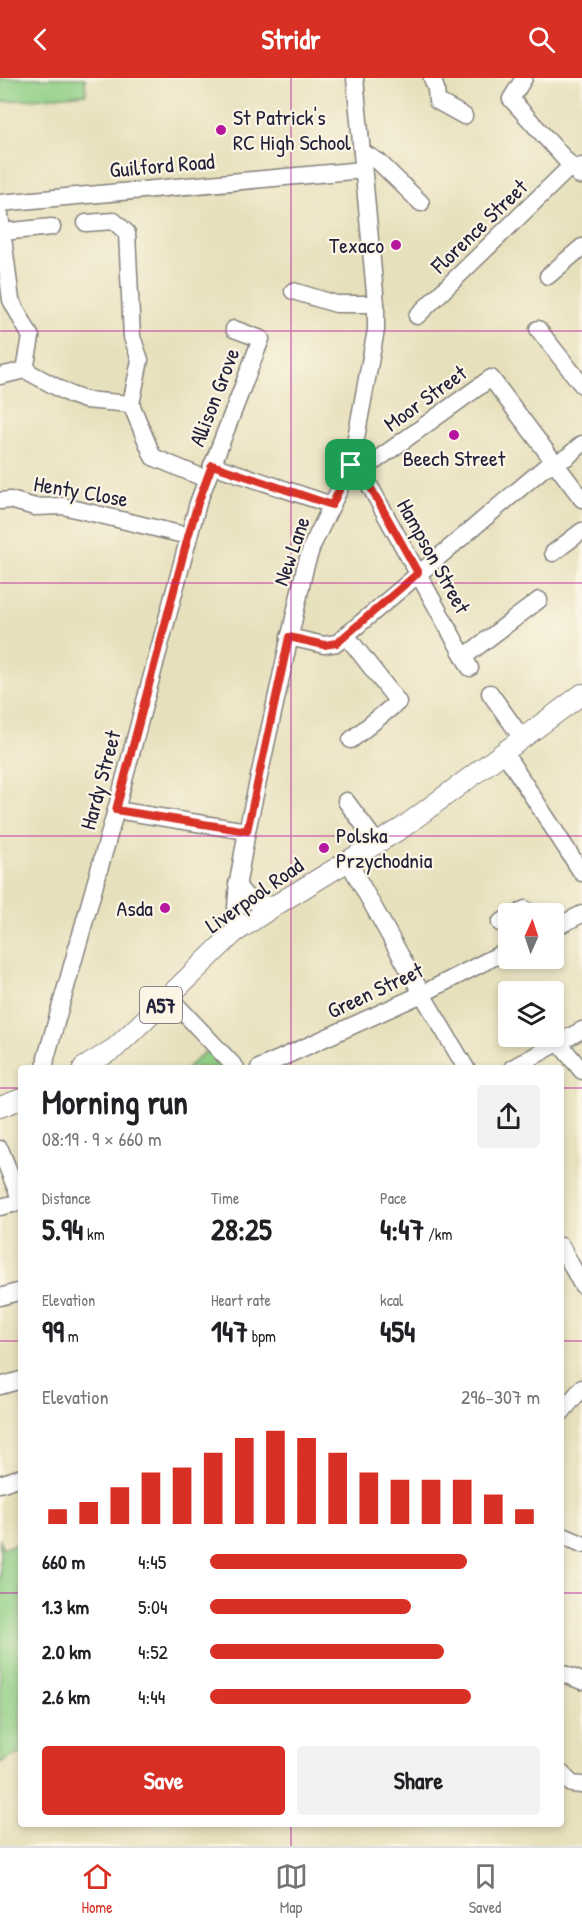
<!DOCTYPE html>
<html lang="en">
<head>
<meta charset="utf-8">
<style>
  body { margin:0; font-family:"Patrick Hand",sans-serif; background:#f2f2f2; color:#202124; height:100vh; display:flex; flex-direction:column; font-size:22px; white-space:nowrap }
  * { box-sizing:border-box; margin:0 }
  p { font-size:20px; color:#757577 }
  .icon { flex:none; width:33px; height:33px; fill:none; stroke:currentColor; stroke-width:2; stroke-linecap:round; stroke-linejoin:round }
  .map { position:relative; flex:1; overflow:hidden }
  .side { position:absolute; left:18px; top:987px; width:546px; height:762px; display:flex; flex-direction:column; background:#fff; border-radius:6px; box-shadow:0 3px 9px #0003 }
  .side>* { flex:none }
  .needle { width:39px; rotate:3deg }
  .buttons { position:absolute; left:498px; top:825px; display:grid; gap:12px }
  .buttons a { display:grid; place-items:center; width:66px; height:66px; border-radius:6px; background:#fff; box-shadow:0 3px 9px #0003; font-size:30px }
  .pin { position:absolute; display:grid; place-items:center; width:51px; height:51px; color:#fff; margin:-26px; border-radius:12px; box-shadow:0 3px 9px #0006 }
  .round { display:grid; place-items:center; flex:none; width:63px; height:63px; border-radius:6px; background:#f2f2f2 }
  .head { display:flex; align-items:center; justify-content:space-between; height:102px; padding:0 24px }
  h1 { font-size:33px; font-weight:800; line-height:45px }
  .figures { display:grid; grid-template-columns:repeat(3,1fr); gap:9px; height:102px; padding:6px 24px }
  .figures div { display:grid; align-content:center }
  .figures b { font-size:30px; font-weight:800 }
  .figures small { font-size:16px; font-weight:400 }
  .figures p { font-size:16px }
  .chart { height:168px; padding:12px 24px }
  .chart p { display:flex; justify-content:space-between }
  .chart svg { width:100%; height:108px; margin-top:6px; stroke:#d93025; stroke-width:6 }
  .action { display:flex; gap:12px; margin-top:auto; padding:12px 24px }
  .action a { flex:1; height:69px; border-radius:6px; background:#d93025; color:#fff; font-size:24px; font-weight:800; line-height:69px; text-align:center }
  .action a+a { background:#f2f2f2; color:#202124 }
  ul { padding:0 24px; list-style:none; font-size:20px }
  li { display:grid; grid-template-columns:96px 72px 1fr; align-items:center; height:45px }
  li i { height:15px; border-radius:8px; background:#d93025 }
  header { display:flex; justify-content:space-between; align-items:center; height:78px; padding:0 24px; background:#d93025; color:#fff; font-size:27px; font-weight:800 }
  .tabs { display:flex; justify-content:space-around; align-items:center; height:84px; border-top:2px solid #e0e0e0; background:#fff; font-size:16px; color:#757577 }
  .tabs a { display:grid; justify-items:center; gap:3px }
  .tabs .active { color:#d93025 }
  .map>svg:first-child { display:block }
  .green { fill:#90cf85; stroke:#597860; stroke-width:1.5 }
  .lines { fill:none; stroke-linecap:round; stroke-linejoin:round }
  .minor-casing { stroke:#84817c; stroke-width:19 }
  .major-casing { stroke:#84817c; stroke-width:22 }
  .minor { stroke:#fff; stroke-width:16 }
  .major { stroke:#fff; stroke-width:20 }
  .route-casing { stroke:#fff; stroke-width:12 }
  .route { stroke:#d93025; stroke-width:8 }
  .grid { fill:none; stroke:#b5179e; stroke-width:1.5; stroke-opacity:0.55 }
  .poi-dot { fill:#b5179e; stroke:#fcf5e5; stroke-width:2 }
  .labels { text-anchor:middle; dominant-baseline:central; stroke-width:4.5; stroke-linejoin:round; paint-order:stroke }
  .shield { fill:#fcf5e5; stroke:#63616e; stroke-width:1.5 }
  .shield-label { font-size:21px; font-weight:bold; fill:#22223b }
  .poi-label { font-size:22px; fill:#22223b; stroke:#fcf5e5; text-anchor:start }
  .street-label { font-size:22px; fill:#22223b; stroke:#fcf5e5 }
</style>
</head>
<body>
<header><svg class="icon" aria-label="back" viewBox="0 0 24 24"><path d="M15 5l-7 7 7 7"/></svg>Stridr<svg class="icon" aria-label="search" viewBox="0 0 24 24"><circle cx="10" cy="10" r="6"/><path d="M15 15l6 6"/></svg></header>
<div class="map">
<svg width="582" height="1768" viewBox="0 0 582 1768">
  <rect width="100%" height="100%" fill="#fcf5e5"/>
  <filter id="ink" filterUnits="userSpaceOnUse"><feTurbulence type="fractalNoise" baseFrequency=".0167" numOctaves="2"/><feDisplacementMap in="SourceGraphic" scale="12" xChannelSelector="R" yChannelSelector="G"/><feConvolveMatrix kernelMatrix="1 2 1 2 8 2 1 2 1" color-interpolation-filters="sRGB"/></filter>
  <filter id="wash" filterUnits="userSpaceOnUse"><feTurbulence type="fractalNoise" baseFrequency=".008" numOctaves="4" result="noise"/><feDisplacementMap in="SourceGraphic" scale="24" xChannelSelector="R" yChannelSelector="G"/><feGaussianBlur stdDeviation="1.35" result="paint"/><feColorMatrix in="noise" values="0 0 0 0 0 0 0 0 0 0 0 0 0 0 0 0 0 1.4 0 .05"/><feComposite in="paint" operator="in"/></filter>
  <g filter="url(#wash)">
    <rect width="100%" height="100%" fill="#e7e0bc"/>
    <g class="green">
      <polygon points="0,0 85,0 86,16 0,24"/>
      <polygon points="206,973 223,990 187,990"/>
      <polygon points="0,1461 3,1470 21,1465 21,1674 0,1685"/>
    </g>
  </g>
  <g filter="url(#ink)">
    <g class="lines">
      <g class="minor-casing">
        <g id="minor">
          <polyline points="432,0 436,11 437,23 464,38"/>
          <polyline points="524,0 511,21 580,98"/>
          <polyline points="362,74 379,84 421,125"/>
          <polyline points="0,125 363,92"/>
          <polyline points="0,136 11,222 31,259 25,292 0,298"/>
          <polyline points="86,145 114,143 127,155 132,259 140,282 131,326 153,379 206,401"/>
          <polyline points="2,154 52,149"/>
          <polyline points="548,198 582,169"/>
          <polyline points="293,213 336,226 376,226"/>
          <polyline points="417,238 566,93 582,88"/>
          <polyline points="538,251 582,307"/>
          <polyline points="25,292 71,317 85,322 131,326"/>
          <polyline points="212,387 332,427"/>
          <polyline points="351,387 366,387 375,383 491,300 582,421"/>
          <polyline points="357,388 372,412 470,590"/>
          <polyline points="0,423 10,422 35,429 63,428 188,458"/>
          <polyline points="553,475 582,453"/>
          <polyline points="346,557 398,624 351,662"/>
          <polyline points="289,559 324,567 337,565 544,390 567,379 582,366"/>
          <polyline points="464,579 539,522"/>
          <polyline points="490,615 522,660"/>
          <polyline points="504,674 582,795"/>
          <polyline points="346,723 377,765"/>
          <polyline points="116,732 247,753"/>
          <polyline points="348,783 422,916 466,990"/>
          <path d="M237,806C246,823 257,827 276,827"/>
          <polyline points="518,836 525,831"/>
          <polyline points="500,845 508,840"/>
          <polyline points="554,850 582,836"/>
          <polyline points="234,855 238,804 247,753 305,490 312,468 351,387 376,252 376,226 355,0"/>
          <polyline points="169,919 236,990"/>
          <polyline points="559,965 582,993"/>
          <polyline points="45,990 46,980 116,732 198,425 261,261 234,251"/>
          <polyline points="259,990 422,916 508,872"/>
          <polyline points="512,990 582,952"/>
          <polyline points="0,1071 21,1123"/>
          <polyline points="0,1129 21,1124"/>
          <polyline points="561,1168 582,1207"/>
          <polyline points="0,1219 21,1213"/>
          <polyline points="0,1308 21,1302"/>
          <polyline points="561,1335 582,1310"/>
          <polyline points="0,1406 21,1399"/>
          <polyline points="561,1457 582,1466"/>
          <polyline points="561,1595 582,1603"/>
          <polyline points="561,1695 572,1706 582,1707"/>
        </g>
      </g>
      <g class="major-casing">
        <g id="major">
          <polyline points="83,990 115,970 131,955 234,855 276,827 402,750 582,616"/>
          <polyline points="0,1029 21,1021"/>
        </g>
      </g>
      <use href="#minor" class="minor"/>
      <use href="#major" class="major"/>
    </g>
  </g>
  <g class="lines" filter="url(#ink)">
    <g class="route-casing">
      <polygon id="route" points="212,387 332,427 351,387 357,388 372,412 418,495 337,565 324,567 289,559 247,753 116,732 188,459 198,425"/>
    </g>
    <use href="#route" class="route"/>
  </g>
  <path class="grid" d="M291,0V990M0,253H582M0,505H582M0,758H582M0,1010H21M561,1010H582M0,1263H21M561,1263H582M0,1515H21M561,1515H582M291,1746V1768"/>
  <g class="poi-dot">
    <circle cx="221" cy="52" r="6"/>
    <circle cx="396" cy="167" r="6"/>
    <circle cx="454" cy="357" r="6"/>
    <circle cx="324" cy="770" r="6"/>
    <circle cx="165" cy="830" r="6"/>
  </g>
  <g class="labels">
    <rect class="shield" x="140" y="909" width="42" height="36" rx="4.5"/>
    <g class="shield-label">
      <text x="161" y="927">A57</text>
    </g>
    <g class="poi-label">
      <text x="233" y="39">St Patrick's<tspan x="233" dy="25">RC High School</tspan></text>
      <text x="384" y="167" text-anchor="end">Texaco</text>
      <text x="454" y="380" text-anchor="middle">Beech Street</text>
      <text x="336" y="757">Polska<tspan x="336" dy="25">Przychodnia</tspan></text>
      <text x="153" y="830" text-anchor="end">Asda</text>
    </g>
    <g class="street-label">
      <text transform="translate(162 87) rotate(-5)">Guilford Road</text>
      <text transform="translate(479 148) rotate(-44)">Florence Street</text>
      <text transform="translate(214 319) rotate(-69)">Allison Grove</text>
      <text transform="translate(425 320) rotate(-36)">Moor Street</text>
      <text transform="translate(81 413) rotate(10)">Henty Close</text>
      <text transform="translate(291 473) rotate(-71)">New Lane</text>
      <text transform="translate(434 478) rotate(61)">Hampson Street</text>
      <text transform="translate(100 702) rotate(-75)">Hardy Street</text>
      <text transform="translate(254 817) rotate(-35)">Liverpool Road</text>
      <text transform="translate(375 912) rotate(-25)">Green Street</text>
    </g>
  </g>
</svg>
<div class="buttons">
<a><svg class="needle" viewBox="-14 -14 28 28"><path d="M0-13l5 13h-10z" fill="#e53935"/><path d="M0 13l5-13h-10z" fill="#757577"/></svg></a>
<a><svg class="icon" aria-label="layers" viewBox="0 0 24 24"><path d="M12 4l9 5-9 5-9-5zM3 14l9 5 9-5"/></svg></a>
</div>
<div class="pin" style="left:351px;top:387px;background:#1e9e55"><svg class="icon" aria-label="arrive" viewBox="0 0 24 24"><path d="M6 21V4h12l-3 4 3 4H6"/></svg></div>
<section class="side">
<div class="head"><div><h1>Morning run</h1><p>08:19 · 9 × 660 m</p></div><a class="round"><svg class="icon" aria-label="share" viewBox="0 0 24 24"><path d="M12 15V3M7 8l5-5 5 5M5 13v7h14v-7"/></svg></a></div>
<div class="figures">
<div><p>Distance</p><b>5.94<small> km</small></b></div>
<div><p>Time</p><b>28:25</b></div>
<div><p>Pace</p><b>4:47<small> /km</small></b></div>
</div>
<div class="figures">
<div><p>Elevation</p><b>99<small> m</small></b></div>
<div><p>Heart rate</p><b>147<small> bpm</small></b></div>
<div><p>kcal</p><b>454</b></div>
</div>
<div class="chart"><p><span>Elevation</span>296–307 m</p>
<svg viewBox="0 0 160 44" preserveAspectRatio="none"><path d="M5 44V38M15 44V35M25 44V29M35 44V23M45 44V21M55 44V15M65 44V9M75 44V6M85 44V9M95 44V15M105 44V23M115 44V26M125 44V26M135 44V26M145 44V32M155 44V38"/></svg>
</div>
<ul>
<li><b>660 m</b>4:45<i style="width:78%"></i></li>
<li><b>1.3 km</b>5:04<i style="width:61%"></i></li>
<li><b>2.0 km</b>4:52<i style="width:71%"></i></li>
<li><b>2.6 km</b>4:44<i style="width:79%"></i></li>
</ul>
<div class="action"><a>Save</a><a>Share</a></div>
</section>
</div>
<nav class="tabs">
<a class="active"><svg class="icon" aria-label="home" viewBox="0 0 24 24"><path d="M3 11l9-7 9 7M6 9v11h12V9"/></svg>Home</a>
<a><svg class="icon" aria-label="map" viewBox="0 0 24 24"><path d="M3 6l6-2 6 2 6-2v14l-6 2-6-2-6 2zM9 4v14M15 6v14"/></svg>Map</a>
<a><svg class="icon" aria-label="saved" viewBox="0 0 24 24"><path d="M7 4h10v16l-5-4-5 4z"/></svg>Saved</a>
</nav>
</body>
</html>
